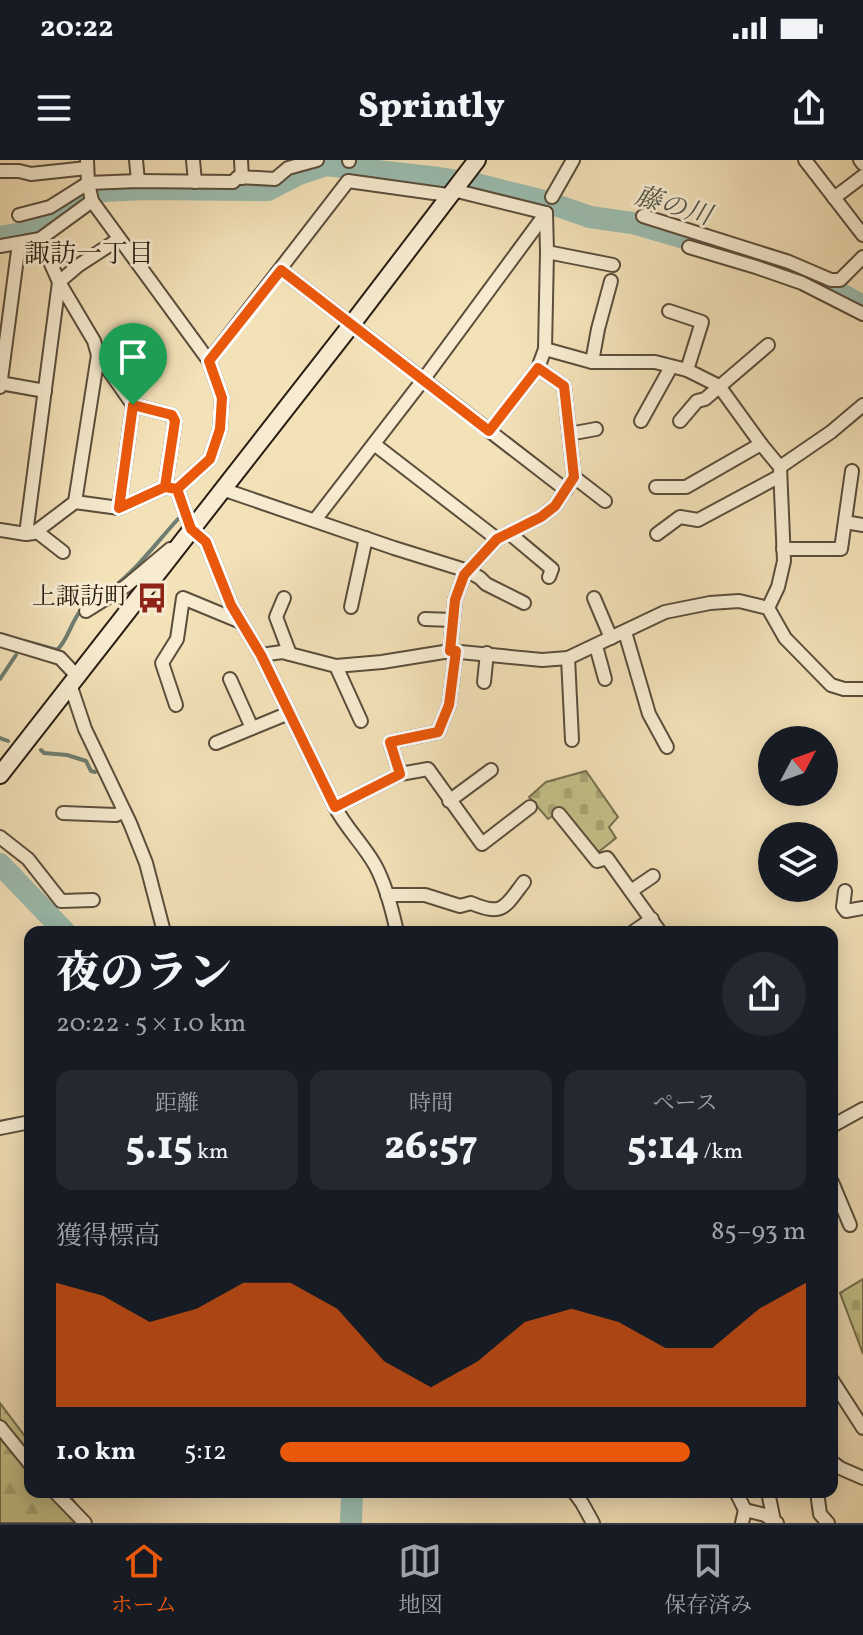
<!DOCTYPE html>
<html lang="ja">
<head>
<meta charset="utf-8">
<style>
  body { margin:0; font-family:Vollkorn,"Noto Serif JP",serif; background:#242831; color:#f1f3f6; height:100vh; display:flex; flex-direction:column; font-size:30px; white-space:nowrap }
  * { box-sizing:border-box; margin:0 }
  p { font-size:26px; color:#9ea1a6 }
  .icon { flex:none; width:44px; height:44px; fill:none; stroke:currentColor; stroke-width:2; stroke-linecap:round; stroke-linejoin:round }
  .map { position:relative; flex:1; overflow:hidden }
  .side { position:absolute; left:24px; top:766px; width:814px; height:572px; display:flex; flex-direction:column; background:#171b24; border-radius:16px; box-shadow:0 4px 20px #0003 }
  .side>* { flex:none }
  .needle { width:52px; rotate:49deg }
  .controls { position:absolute; left:758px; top:566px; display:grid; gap:16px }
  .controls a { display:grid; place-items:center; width:80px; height:80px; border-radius:50%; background:#171b24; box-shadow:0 4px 20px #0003; font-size:40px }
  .pin { position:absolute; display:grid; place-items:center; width:68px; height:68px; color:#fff; margin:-82px -34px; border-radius:50% 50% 50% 0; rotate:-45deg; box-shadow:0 0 8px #0007 }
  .pin .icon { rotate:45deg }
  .round { display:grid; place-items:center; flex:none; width:84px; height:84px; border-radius:42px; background:#242831 }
  .summary { display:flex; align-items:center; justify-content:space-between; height:136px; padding:0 32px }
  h1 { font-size:44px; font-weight:800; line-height:60px }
  .stats { display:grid; grid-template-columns:repeat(3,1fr); gap:12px; height:136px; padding:8px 32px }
  .stats div { display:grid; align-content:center; border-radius:16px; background:#242831; text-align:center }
  .stats b { font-size:40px; font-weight:800 }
  .stats small { font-size:22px; font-weight:400 }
  .stats p { font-size:22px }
  .chart { height:224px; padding:16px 32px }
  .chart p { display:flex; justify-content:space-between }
  .chart svg { width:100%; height:144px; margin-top:8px; fill:#ea580c; opacity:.7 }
  ul { padding:0 32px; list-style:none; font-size:26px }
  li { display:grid; grid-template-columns:128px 96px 1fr; align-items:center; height:60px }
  li i { height:20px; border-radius:10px; background:#ea580c }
  .status { display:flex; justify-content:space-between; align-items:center; height:56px; padding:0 40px; background:#171b24; direction:ltr }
  .status svg { height:22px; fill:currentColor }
  header { display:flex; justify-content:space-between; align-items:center; height:104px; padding:0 32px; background:#171b24; font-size:36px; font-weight:800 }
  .tabs { display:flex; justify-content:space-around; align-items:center; height:112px; border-top:2px solid #363941; background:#171b24; font-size:22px; color:#9ea1a6 }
  .tabs a { display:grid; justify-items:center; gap:4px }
  .tabs .on { color:#ea580c }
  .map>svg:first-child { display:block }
  .forest { fill:url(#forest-firs); stroke:#766f4e; stroke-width:2 }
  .cemetery { fill:url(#cemetery-stones); stroke:#766f4e; stroke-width:2 }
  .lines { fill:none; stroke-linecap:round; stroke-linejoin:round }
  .stream { stroke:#6d7d71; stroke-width:4 }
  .river { stroke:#9bbdb0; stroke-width:22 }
  .street-casing { stroke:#5b4e3c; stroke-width:16 }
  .secondary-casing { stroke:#281d13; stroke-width:20 }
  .street { stroke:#f7ecd1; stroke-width:12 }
  .secondary { stroke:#f7ecd1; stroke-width:16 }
  .route-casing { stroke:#fff; stroke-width:16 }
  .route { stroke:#ea580c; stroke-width:10 }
  .labels { text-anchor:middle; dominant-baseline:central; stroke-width:6; stroke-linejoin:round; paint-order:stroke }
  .poi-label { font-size:24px; fill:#281d13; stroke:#f7ecd1; text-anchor:end }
  .water-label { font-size:26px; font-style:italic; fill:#50554a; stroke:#f7ecd1 }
  .neighbourhood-label { font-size:26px; fill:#281d13; stroke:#f7ecd1 }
</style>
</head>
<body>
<div class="status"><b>20:22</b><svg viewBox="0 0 49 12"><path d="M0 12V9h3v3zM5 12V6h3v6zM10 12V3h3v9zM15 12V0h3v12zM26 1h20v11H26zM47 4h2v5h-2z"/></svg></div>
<header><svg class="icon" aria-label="menu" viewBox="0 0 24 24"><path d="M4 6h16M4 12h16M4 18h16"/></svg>Sprintly<svg class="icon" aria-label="share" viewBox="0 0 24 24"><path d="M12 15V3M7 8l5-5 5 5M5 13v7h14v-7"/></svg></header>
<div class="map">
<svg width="863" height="1363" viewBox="0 0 863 1363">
  <defs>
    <pattern id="forest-firs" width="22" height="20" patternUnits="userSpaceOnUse" patternTransform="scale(2)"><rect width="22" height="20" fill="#c3c189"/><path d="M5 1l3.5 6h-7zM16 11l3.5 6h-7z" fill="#a8a575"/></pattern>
    <pattern id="cemetery-stones" width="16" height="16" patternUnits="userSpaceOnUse" patternTransform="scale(2)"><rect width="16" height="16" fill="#c3c189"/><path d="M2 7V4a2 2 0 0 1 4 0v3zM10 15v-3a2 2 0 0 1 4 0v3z" fill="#a8a575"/></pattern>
  </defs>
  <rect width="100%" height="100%" fill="#f3e1b8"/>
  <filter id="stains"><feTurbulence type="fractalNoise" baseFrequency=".0025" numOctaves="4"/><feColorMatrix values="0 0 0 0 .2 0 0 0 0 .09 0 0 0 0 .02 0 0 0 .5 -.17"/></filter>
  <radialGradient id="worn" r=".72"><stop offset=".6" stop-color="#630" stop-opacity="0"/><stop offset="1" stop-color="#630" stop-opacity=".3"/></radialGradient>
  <polygon class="forest" points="0,1243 30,1283 30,1332 67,1332 91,1363 0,1363"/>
  <g class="cemetery">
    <polygon points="586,611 618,657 609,667 616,678 596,694 561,650 548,659 529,637 546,622"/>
    <polygon points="863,1119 863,1194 840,1133"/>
  </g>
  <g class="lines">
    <g class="stream">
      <path d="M111,429C137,410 156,383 178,359"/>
      <path d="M24,481L57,490C68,480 71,462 81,450"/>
      <polyline points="0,519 16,495"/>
      <polyline points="0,578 8,581"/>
      <polyline points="41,590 44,593 67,595 86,601 91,611 95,612"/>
    </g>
    <g class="river">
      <polyline points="0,77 34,71 78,38 103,31 145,29 268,30 299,14 326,5 439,18 476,24 544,41 590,57 632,63 761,100 812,118 863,146"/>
      <polyline points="0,704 65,772"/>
      <polyline points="351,1363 352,1332"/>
    </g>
    <g class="street-casing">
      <g id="street">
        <polyline points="87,0 88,23 92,41 209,201 222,238 220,269 210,299 177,329"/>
        <polyline points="136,0 138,21"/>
        <polyline points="193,0 195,22"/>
        <polyline points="241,0 242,18"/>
        <polyline points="805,0 863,75"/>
        <polyline points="860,0 863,4"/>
        <polyline points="349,1 349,0"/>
        <polyline points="0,11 19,11 31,14 87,8"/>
        <polyline points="453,30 546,53"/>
        <polyline points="552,37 573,0"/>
        <polyline points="834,38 863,16"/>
        <polyline points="19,55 50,47 88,23 138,21 233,22 238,17 275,19 288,8 317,0"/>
        <polyline points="643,56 789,102 831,120 840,120 863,97"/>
        <polyline points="40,79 59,122 94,181 98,195 133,245 119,348"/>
        <polyline points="0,86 40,79 92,41"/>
        <polyline points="689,87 756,107 802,123 863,154"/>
        <polyline points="547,92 613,105"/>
        <polyline points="281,110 566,330"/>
        <polyline points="669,151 702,162 687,210"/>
        <polyline points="545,189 592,202 655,202 687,210 719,226 761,284 780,307 784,401 778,427 768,448 785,478 831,525 844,529 863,529"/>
        <polyline points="209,201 348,21 448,35"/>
        <polyline points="592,202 598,169 611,121"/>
        <polyline points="0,223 45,231"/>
        <polyline points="0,227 19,83"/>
        <polyline points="133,245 172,255 175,261 165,327"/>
        <polyline points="641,261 671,207"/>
        <polyline points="680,261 697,241 705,239 768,185"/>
        <polyline points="489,271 538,208 545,189 547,92 546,53"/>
        <polyline points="569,274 596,269"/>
        <polyline points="374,284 497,379"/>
        <polyline points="780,307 831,272 863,245"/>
        <polyline points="574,317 605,341"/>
        <polyline points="656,327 686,327 761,284"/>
        <path d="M177,329L191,369L206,382L231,445L261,495L335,647C346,668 363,684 375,705C386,725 392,749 397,772"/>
        <polyline points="222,329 394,388 468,411 480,418 486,424 524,443"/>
        <polyline points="75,342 98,195"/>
        <polyline points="315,360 423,220 546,53"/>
        <polyline points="845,362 863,365"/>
        <polyline points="0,370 26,374 34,373 75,342 119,348 165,327 177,329"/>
        <polyline points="36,371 63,392"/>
        <polyline points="509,373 552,409 549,417"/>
        <polyline points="26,374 59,122 79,105 119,79"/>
        <polyline points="657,374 680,357 698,360 780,316"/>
        <polyline points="783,389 841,389 852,311"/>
        <polyline points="284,438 276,457 290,494"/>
        <polyline points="594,438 611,478"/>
        <polyline points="351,447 366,378"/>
        <polyline points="86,451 126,426 170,389"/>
        <polyline points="425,459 453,460"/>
        <polyline points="625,472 649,554 667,587"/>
        <polyline points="0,480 60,498 77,516"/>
        <polyline points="596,486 605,519"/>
        <polyline points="450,491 455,440 464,415 497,379 541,357 555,346 574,317 564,226 538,208"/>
        <polyline points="261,495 282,492 336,506 382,502 450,491 542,500 568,498 665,452 710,443 739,441 768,448"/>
        <polyline points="568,498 572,580"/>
        <polyline points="336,506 361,561"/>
        <polyline points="230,519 252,568"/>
        <polyline points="484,522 487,493"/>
        <polyline points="70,524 85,569 130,663 146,703 164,772"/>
        <polyline points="176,545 162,503 177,479 183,438 241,462"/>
        <polyline points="216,583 289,553"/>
        <polyline points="400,614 390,582 438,572 449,545 456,491"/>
        <polyline points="449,641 491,610"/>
        <polyline points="335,647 400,614 428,609 482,684 530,647"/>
        <polyline points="63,653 116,655 124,651"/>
        <polyline points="559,654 597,701 607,698 660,772"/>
        <polyline points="0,677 28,699 61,741 93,740"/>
        <polyline points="631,731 653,716"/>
        <polyline points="845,731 843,747 846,751 863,748"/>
        <path d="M387,735H425L460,746L471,743C503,757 505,747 524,722"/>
        <polyline points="633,772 652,759"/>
        <polyline points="832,966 863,949"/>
        <polyline points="0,968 30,962"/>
        <polyline points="832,1022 850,1065"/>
        <polyline points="832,1220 863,1268"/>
        <polyline points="0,1267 30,1304"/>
        <polyline points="832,1302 840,1308 863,1318"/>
        <polyline points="55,1332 85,1363"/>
        <polyline points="574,1332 582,1343 593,1363"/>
        <polyline points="736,1332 745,1350"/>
        <polyline points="768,1332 774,1361"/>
        <polyline points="817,1332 820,1354 828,1363"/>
        <polyline points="742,1363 745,1350 765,1355 777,1363"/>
      </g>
    </g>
    <g class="secondary-casing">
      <polyline id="secondary" points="0,615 352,164 477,0"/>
    </g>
    <use href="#street" class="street"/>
    <use href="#secondary" class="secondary"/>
  </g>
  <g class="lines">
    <g class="route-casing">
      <polyline id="route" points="133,245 172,255 175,261 165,327 177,329 191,369 206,382 231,445 261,495 335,647 400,614 390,582 438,572 449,545 456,491 450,491 455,440 464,415 497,379 541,357 555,346 574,317 564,226 538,208 489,271 281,110 209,201 222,238 220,269 210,299 177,329 165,327 119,348 133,245"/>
    </g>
    <use href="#route" class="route"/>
  </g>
  <defs>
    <g id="bus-bare" transform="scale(2.4)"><path d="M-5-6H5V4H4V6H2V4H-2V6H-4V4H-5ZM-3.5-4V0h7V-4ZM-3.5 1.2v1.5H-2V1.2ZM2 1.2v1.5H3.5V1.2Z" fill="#8f2418" stroke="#f7ecd1" stroke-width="2.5" paint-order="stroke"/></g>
  </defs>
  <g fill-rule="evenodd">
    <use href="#bus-bare" x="152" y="438"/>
  </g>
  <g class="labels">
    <g class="poi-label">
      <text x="128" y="438">上諏訪町</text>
    </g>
    <g class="water-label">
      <text transform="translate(673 47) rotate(16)">藤の川</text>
    </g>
    <g class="neighbourhood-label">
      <text x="89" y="95">諏訪一丁目</text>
    </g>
  </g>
  <rect width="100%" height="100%" filter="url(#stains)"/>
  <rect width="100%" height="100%" fill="url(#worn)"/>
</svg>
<div class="controls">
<a><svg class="needle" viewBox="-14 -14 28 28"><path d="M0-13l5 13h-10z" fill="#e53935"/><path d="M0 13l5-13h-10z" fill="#9ea1a6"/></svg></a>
<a><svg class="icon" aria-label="layers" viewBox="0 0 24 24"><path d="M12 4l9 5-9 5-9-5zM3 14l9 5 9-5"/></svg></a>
</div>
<div class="pin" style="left:133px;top:245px;background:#1e9e55"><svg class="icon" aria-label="arrive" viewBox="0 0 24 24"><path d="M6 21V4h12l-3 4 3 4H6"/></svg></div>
<section class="side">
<div class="summary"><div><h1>夜のラン</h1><p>20:22 · 5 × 1.0 km</p></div><a class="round"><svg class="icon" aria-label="share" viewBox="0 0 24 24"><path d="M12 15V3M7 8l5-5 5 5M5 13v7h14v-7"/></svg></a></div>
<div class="stats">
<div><p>距離</p><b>5.15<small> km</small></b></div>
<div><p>時間</p><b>26:57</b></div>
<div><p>ペース</p><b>5:14<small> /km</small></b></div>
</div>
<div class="chart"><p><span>獲得標高</span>85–93 m</p>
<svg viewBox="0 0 160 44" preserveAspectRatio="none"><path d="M0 44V6L10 10L20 18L30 14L40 6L50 6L60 14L70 30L80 38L90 30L100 18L110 14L120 18L130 26L140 26L150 14L160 6V44z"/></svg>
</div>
<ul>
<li><b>1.0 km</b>5:12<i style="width:78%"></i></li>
</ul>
</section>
</div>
<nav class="tabs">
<a class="on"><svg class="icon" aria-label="home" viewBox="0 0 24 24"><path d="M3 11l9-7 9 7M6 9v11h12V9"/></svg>ホーム</a>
<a><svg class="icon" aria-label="map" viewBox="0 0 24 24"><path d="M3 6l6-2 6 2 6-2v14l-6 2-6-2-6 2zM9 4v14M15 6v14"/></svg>地図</a>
<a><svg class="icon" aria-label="saved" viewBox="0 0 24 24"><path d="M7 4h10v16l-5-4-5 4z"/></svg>保存済み</a>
</nav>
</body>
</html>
